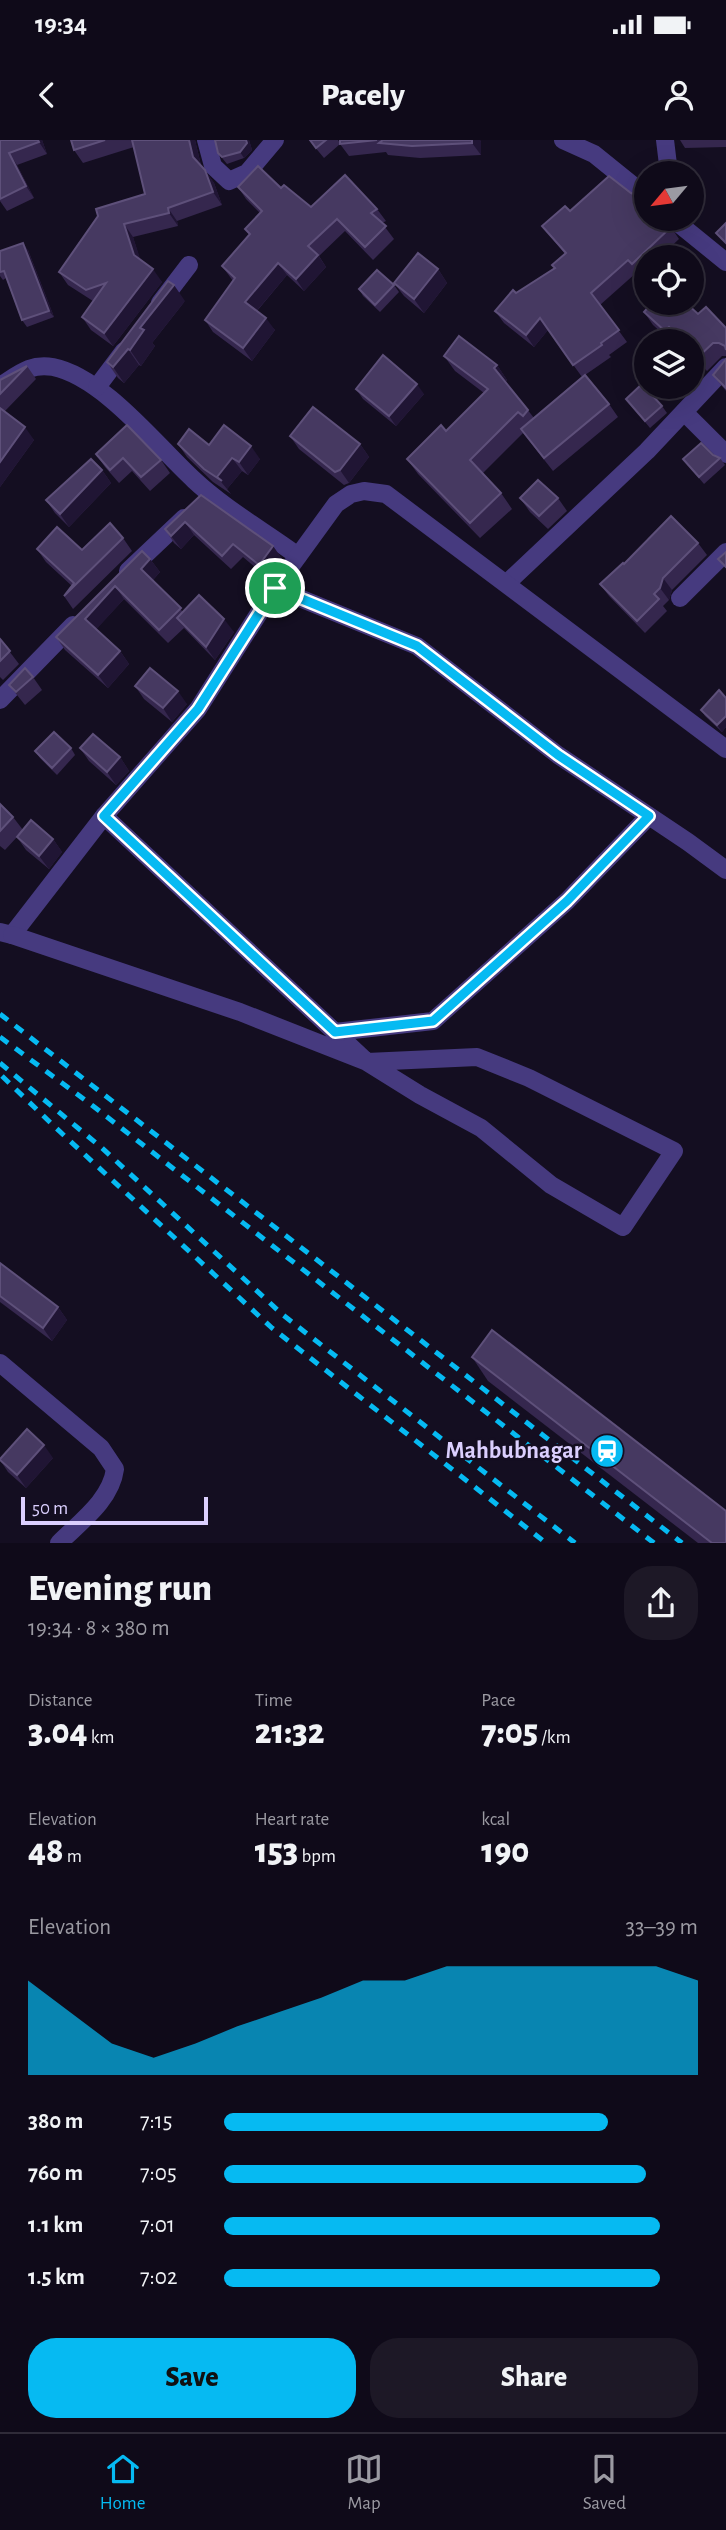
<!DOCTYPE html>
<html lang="en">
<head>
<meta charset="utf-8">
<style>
  body { margin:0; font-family:"Alegreya Sans",sans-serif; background:#1d1826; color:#f1f3f6; height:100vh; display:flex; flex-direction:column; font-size:26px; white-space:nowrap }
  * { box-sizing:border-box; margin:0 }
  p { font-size:23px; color:#9b9aa2 }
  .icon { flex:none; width:38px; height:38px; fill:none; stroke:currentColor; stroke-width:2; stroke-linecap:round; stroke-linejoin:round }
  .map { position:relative; height:1403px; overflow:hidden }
  .panel { display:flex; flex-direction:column; background:#0f0a19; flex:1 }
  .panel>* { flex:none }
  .needle { width:46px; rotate:241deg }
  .tools { position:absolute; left:634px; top:21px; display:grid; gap:14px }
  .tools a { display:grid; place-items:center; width:70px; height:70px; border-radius:50%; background:#0f0a19; box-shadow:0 7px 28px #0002,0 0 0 2px #2f2b38; font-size:35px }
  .scale { position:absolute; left:21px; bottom:18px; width:187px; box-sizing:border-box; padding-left:7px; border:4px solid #dbcffe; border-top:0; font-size:19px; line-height:24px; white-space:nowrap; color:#dbcffe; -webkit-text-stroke:5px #140e21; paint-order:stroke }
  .pin { position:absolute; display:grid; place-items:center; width:60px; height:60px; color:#fff; margin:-30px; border:4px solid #fff; border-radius:50%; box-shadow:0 2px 7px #0007 }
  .round { display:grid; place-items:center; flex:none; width:74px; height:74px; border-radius:28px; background:#1d1826 }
  .head { display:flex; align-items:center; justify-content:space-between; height:119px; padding:0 28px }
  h1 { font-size:38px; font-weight:800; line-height:52px }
  .metrics { display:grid; grid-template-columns:repeat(3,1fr); gap:10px; height:119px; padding:7px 28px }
  .metrics div { display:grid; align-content:center }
  .metrics b { font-size:35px; font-weight:800 }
  .metrics small { font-size:19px; font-weight:400 }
  .metrics p { font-size:19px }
  .chart { height:196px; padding:14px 28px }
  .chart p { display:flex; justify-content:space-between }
  .chart svg { width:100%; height:126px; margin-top:7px; fill:#06baf2; opacity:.7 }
  .primary-button { display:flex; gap:14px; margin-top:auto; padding:14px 28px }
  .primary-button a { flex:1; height:80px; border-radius:28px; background:#06baf2; color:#111; font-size:28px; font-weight:800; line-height:80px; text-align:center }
  .primary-button a+a { background:#1d1826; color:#f1f3f6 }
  ul { padding:0 28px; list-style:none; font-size:23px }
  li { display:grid; grid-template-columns:112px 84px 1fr; align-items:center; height:52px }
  li i { height:18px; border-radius:9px; background:#06baf2 }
  .status { display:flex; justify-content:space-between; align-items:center; height:49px; padding:0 35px; background:#0f0a19; direction:ltr }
  .status svg { height:19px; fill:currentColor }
  header { display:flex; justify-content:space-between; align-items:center; height:91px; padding:0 28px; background:#0f0a19; font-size:32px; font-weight:800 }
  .dock { display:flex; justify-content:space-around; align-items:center; height:98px; border-top:2px solid #2f2b38; background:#0f0a19; font-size:19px; color:#9b9aa2 }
  .dock a { display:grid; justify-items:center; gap:4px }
  .dock .selected { color:#06baf2 }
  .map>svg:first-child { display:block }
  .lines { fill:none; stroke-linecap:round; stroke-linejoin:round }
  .street { stroke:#463a7f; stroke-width:18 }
  .rail { stroke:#06baf2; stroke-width:5; stroke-dasharray:10 9; stroke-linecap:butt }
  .wall { fill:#35274e }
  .shaded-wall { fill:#201534 }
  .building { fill:#463961; stroke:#5e507a; stroke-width:2 }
  .route-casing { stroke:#fff; stroke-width:14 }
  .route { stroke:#06baf2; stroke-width:9 }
  .labels { text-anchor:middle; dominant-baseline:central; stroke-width:5; stroke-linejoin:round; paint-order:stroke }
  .poi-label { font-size:24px; font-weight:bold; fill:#dbcffe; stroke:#140e21; text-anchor:end }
</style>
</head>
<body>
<div class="status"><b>19:34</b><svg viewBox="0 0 49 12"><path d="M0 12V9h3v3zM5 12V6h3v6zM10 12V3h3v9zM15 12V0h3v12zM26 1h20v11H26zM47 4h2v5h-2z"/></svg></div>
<header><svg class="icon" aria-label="back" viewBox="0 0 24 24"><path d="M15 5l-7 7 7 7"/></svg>Pacely<svg class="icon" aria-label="person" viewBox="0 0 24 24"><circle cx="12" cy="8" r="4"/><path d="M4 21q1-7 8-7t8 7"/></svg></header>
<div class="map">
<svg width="726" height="1403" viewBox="0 0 726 1403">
  <rect width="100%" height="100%" fill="#140e21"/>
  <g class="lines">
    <g class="street">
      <polyline points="206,0 213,26 229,41 247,33 275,0"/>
      <polyline points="563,0 594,14 646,56"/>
      <polyline points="665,0 669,33"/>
      <polyline points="673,79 726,122"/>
      <polyline points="160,163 189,125"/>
      <path d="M0,246C19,234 30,223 53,227C103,237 157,306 194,340C225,369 264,391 298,416"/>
      <polyline points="97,247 124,211"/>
      <polyline points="684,272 726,314"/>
      <polyline points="128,431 184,378"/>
      <polyline points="507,443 647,311 726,227"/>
      <polyline points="275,448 417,506 558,615 688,702 726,730"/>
      <polyline points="680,458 726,412"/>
      <polyline points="0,560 73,485"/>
      <polyline points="0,792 12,795 104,676 198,569 275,448 336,364 351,354 364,351 386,354 726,609"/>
      <polyline points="12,795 240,872 367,922 477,917 529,938 674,1011 623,1087 551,1045 481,988 420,955 367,922 104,676"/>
      <polyline points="335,892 433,881 567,761 649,676"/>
      <path d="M0,1223L101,1308L115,1329C111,1360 80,1382 59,1403"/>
    </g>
    <g class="rail">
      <polyline points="0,874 682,1403"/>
      <polyline points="0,897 93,966 654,1403"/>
      <polyline points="0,923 102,1008 283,1175 575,1403"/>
      <polyline points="2,936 56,988 272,1188 546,1403"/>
    </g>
  </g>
  <g class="wall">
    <polygon points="0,0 42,0 47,14 17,25 34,58 7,71 0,61"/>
    <polygon points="71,0 195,0 201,25 214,43 222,65 177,81 178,86 133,97 140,120 162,142 113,206 91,190 82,177 93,161 68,145 59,132 145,54 134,7 83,23 74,10"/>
    <polygon points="215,0 249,0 252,10 244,18 227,24 218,13"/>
    <polygon points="309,0 338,0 340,3 340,0 480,0 481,2 481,15 420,18 388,15 386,12 349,16 340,4 324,18"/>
    <polygon points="680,0 726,0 726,7 685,8"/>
    <polygon points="238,47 281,48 311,67 377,69 386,81 382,83 394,99 373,120 345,91 319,116 326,127 304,151 287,135 257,171 275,190 252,221 213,192 205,180 233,141 222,126 249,95 245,89 260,73 246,59"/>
    <polygon points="570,71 663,80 671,87 679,99 660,117 646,117 646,131 640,137 636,133 600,165 627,202 609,215 611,217 585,235 609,264 618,277 553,331 523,293 483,333 501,353 512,369 480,398 418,334 407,319 446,291 484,253 455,231 444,216 497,225 507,240 506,242 534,278 582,237 548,190 534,207 504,183 495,171 516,153 555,128 565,114 542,86"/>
    <polygon points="28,110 54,177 27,187 22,180 6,138 3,140 0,136 0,111"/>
    <polygon points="438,129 447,143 424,173 404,156 394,143"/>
    <polygon points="394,145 399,152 380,172 363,156 359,149"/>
    <polygon points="185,161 152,203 155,206 141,226 139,225 124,243 118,238 107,222"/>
    <polygon points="644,172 698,174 726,188 726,216 722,216 707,231 691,215 691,201 679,201 678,200 677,201 671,201 653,185"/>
    <polygon points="726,219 726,251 713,235"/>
    <polygon points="27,226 36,239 4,272 34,300 0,347 0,240"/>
    <polygon points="356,249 424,254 396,286 363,259"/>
    <polygon points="626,259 662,266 667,273 650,288"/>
    <polygon points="290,296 360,304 369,317 349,343 344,345 299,309"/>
    <polygon points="178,304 209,305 260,319 248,335 242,331 227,349 231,354 213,342 187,317"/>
    <polygon points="96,314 161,320 170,333 150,351 132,331 119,343 105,327"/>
    <polygon points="720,318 725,325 704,344 683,319"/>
    <polygon points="102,330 111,343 69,387 55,373 46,360"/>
    <polygon points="201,355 273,406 282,419 268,438 243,417 231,429 194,395 181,409 174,403 165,389"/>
    <polygon points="520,358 558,358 567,371 548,389 530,372"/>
    <polygon points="123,398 132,411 73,469 64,456 72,446 46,422 37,409 82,410"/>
    <polygon points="698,403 707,415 672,450 669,460 663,466 667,471 645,493 609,456 600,444 624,424"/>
    <polygon points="150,419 160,432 153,440 183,472 234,492 215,520 184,488 168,503 124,459 96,489 120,511 129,524 108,548 65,510 56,497"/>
    <polygon points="0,499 19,524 3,540 0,537"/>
    <polygon points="33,537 42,550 25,565 9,545"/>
    <polygon points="135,546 187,564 172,582 144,559"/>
    <polygon points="726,558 726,587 722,592 705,576 701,570"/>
    <polygon points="71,608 75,615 57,635 40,618 35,611"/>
    <polygon points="80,608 120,617 129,631 116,645 89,621"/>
    <polygon points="0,664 13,677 23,690 53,699 62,712 49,729 26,710 17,697 5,710 0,706"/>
    <polygon points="0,1123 58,1167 67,1180 52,1201 0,1162"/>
    <polygon points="472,1217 726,1403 698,1403 488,1241"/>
    <polygon points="53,1318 26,1348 8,1332 0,1320"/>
  </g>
  <g class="shaded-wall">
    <polygon points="38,0 42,0 47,14 39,2"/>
    <polygon points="189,0 195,0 202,30 193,17"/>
    <polygon points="246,0 249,0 252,10 244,18 240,12"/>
    <polygon points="472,0 480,0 481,2 481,15 472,3"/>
    <polygon points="9,13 17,25 34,58 26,46"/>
    <polygon points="205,30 214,43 222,65 213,52"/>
    <polygon points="168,68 177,81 178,86 169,73"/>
    <polygon points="124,84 133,97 143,127 134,115"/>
    <polygon points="23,103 28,110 54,177 49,171"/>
    <polygon points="318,115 326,127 304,151 296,139"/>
    <polygon points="278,123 287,135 254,174 245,162"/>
    <polygon points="153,129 162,142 113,206 104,193"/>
    <polygon points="438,129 447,143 424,173 414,159"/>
    <polygon points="174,145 185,161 152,203 155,206 141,226 130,210 140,188"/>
    <polygon points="266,178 275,190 252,221 243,208"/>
    <polygon points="540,178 548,190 534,207 526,195"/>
    <polygon points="669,187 678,200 677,201 672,201 665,191"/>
    <polygon points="128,209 139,225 124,243 113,227"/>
    <polygon points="497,225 507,240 505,243 494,228"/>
    <polygon points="417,244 424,254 396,286 389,276"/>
    <polygon points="25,287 34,300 0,347 0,322"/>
    <polygon points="360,304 369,317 349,343 340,330"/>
    <polygon points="251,306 260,319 248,335 239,322"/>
    <polygon points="232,318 242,331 227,349 217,337"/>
    <polygon points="102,330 111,343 69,387 60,374"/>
    <polygon points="185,382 194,395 181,409 171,396"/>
    <polygon points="273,406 282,419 268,438 259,425"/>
    <polygon points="150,419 160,432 151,442 141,429"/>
    <polygon points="663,438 672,450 669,460 660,448"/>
    <polygon points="115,446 124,459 94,492 85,479"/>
    <polygon points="224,479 234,492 215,520 206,507"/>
    <polygon points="120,511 129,524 108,548 98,535"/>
    <polygon points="178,551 187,564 172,582 163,568"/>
    <polygon points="726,576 726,587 722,592 717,585"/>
    <polygon points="120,617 129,631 116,645 107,632"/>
    <polygon points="53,699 62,712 49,729 39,716"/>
    <polygon points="58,1167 67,1180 52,1201 43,1188"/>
    <polygon points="44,1305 53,1318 26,1348 17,1335"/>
  </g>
  <g class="building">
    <polygon points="0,0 38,0 39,2 9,13 26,46 0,59"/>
    <polygon points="71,0 105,0 74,10"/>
    <polygon points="132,0 189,0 193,17 205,30 213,52 168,68 169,73 124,84 134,115 153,129 104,193 82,177 106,143 86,150 59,132 98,76 96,69 145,54"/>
    <polygon points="215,0 246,0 247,3 240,12 222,17 218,13"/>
    <polygon points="310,0 326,0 316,8"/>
    <polygon points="340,0 377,0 340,4"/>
    <polygon points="383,0 472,0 472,3 412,6 379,3"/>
    <polygon points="258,26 281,48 284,45 311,67 345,35 377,69 371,73 386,86 365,107 337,79 308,106 318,115 296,139 278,123 245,162 266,178 243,208 205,180 235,138 222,126 250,94 245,89 262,71 238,47"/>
    <polygon points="609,36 631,53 636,55 645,52 646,79 661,79 671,87 632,124 628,120 591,153 619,190 601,203 602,205 573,225 540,178 526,195 495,171 513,150 516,153 555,128 552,125 566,113 542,86 565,66 570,71"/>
    <polygon points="726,83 726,103 716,93"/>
    <polygon points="23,103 49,171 22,180 4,131 0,132 0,111"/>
    <polygon points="418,113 438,129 414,159 394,143"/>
    <polygon points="377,130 394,145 375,165 359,149"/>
    <polygon points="168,141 174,145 140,188 144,190 130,210 128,209 113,227 107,222"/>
    <polygon points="652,163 686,163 698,174 706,167 726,188 726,210 725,206 719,203 713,203 697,218 691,211 691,201 682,201 669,187 665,191 644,172"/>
    <polygon points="459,196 497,225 494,228 528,270 523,276 518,272 470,320 501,353 470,383 407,319 441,285 446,291 488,249 444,216"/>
    <polygon points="383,215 417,244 389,276 356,249"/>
    <polygon points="726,219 726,248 713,235"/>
    <polygon points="27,226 0,254 0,240"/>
    <polygon points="585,235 609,264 544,318 521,289"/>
    <polygon points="642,244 662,266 645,281 626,259"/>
    <polygon points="313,267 360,304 340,330 335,332 290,296"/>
    <polygon points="0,268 25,287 0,322"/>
    <polygon points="127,285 161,320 141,337 123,318 110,330 96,314"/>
    <polygon points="224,285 251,306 239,322 232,318 217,337 222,341 204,329 178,304 189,289 209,305"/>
    <polygon points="701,303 713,315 720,318 699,337 683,319"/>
    <polygon points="91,319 102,330 60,374 46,360"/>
    <polygon points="538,340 558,358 539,376 520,358"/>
    <polygon points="201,355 273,406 259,425 233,404 222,416 185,382 171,396 165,389"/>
    <polygon points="671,376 698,403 663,438 660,448 654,454 659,459 637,481 600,444 623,423 624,424"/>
    <polygon points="110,383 123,398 64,456 74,443 37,409 57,387 82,410"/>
    <polygon points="142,411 150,419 141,429 181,468 159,490 115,446 85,479 120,511 98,535 56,497"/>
    <polygon points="726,412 726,427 718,419"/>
    <polygon points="199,455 224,479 206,507 177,478"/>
    <polygon points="0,499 10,511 0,521"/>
    <polygon points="25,528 33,537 16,552 9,545"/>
    <polygon points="150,528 178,551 163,568 135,546"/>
    <polygon points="719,550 726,558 726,576 717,585 701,570"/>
    <polygon points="54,592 71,608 52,628 35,611"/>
    <polygon points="93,594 120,617 107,632 80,608"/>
    <polygon points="0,664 13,677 0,691"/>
    <polygon points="31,680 53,699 39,716 17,697"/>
    <polygon points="0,1123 58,1167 43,1188 0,1156"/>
    <polygon points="492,1190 726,1371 726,1403 712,1403 472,1217"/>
    <polygon points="27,1289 44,1305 17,1335 0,1320 0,1319"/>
  </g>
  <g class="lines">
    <g class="route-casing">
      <polygon id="route" points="275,448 417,506 558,615 649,676 567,761 433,881 335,892 104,676 198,569"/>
    </g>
    <use href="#route" class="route"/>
  </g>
  <defs>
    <g id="station-disc" transform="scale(1.75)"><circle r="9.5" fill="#06baf2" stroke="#140e21"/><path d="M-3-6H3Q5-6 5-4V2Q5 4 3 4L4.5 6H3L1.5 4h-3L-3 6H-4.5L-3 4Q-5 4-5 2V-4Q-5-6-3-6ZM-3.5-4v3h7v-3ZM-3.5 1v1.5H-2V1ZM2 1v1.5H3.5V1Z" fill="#fff"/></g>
  </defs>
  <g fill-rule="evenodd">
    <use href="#station-disc" x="607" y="1311"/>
  </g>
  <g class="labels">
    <g class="poi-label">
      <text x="582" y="1311">Mahbubnagar</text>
    </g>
  </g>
</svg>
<div class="tools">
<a><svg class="needle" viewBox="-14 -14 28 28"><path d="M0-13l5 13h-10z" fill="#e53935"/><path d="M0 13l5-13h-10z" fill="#9b9aa2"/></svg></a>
<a><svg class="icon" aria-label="locate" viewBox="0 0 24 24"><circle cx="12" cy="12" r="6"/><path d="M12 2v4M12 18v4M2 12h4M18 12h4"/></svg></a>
<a><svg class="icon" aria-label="layers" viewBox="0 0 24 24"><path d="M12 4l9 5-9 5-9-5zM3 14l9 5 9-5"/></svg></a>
</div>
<div class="scale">50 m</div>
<div class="pin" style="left:275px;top:448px;background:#1e9e55"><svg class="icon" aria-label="arrive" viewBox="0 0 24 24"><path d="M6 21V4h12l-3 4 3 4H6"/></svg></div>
</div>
<section class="panel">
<div class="head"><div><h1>Evening run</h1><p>19:34 · 8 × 380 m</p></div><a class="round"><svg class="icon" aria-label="share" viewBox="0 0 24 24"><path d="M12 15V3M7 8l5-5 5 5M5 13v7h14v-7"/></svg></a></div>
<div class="metrics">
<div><p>Distance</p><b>3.04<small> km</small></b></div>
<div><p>Time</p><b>21:32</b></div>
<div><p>Pace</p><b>7:05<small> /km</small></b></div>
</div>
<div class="metrics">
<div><p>Elevation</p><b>48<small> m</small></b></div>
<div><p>Heart rate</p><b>153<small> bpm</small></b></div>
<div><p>kcal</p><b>190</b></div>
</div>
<div class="chart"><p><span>Elevation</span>33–39 m</p>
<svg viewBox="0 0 160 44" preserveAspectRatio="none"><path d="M0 44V11L10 22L20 33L30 38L40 33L50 27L60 22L70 17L80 11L90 11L100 6L110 6L120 6L130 6L140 6L150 6L160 11V44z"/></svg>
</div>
<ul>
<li><b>380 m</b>7:15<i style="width:81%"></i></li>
<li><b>760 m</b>7:05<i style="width:89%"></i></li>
<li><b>1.1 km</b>7:01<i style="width:92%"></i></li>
<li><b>1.5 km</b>7:02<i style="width:92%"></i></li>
</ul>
<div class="primary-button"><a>Save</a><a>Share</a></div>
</section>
<nav class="dock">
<a class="selected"><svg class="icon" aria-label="home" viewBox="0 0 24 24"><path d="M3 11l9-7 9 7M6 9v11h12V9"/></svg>Home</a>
<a><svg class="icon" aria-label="map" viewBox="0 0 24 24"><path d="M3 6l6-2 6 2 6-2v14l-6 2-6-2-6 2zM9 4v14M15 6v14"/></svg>Map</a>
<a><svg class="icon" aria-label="saved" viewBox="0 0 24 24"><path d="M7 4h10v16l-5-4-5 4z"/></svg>Saved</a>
</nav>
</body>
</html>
